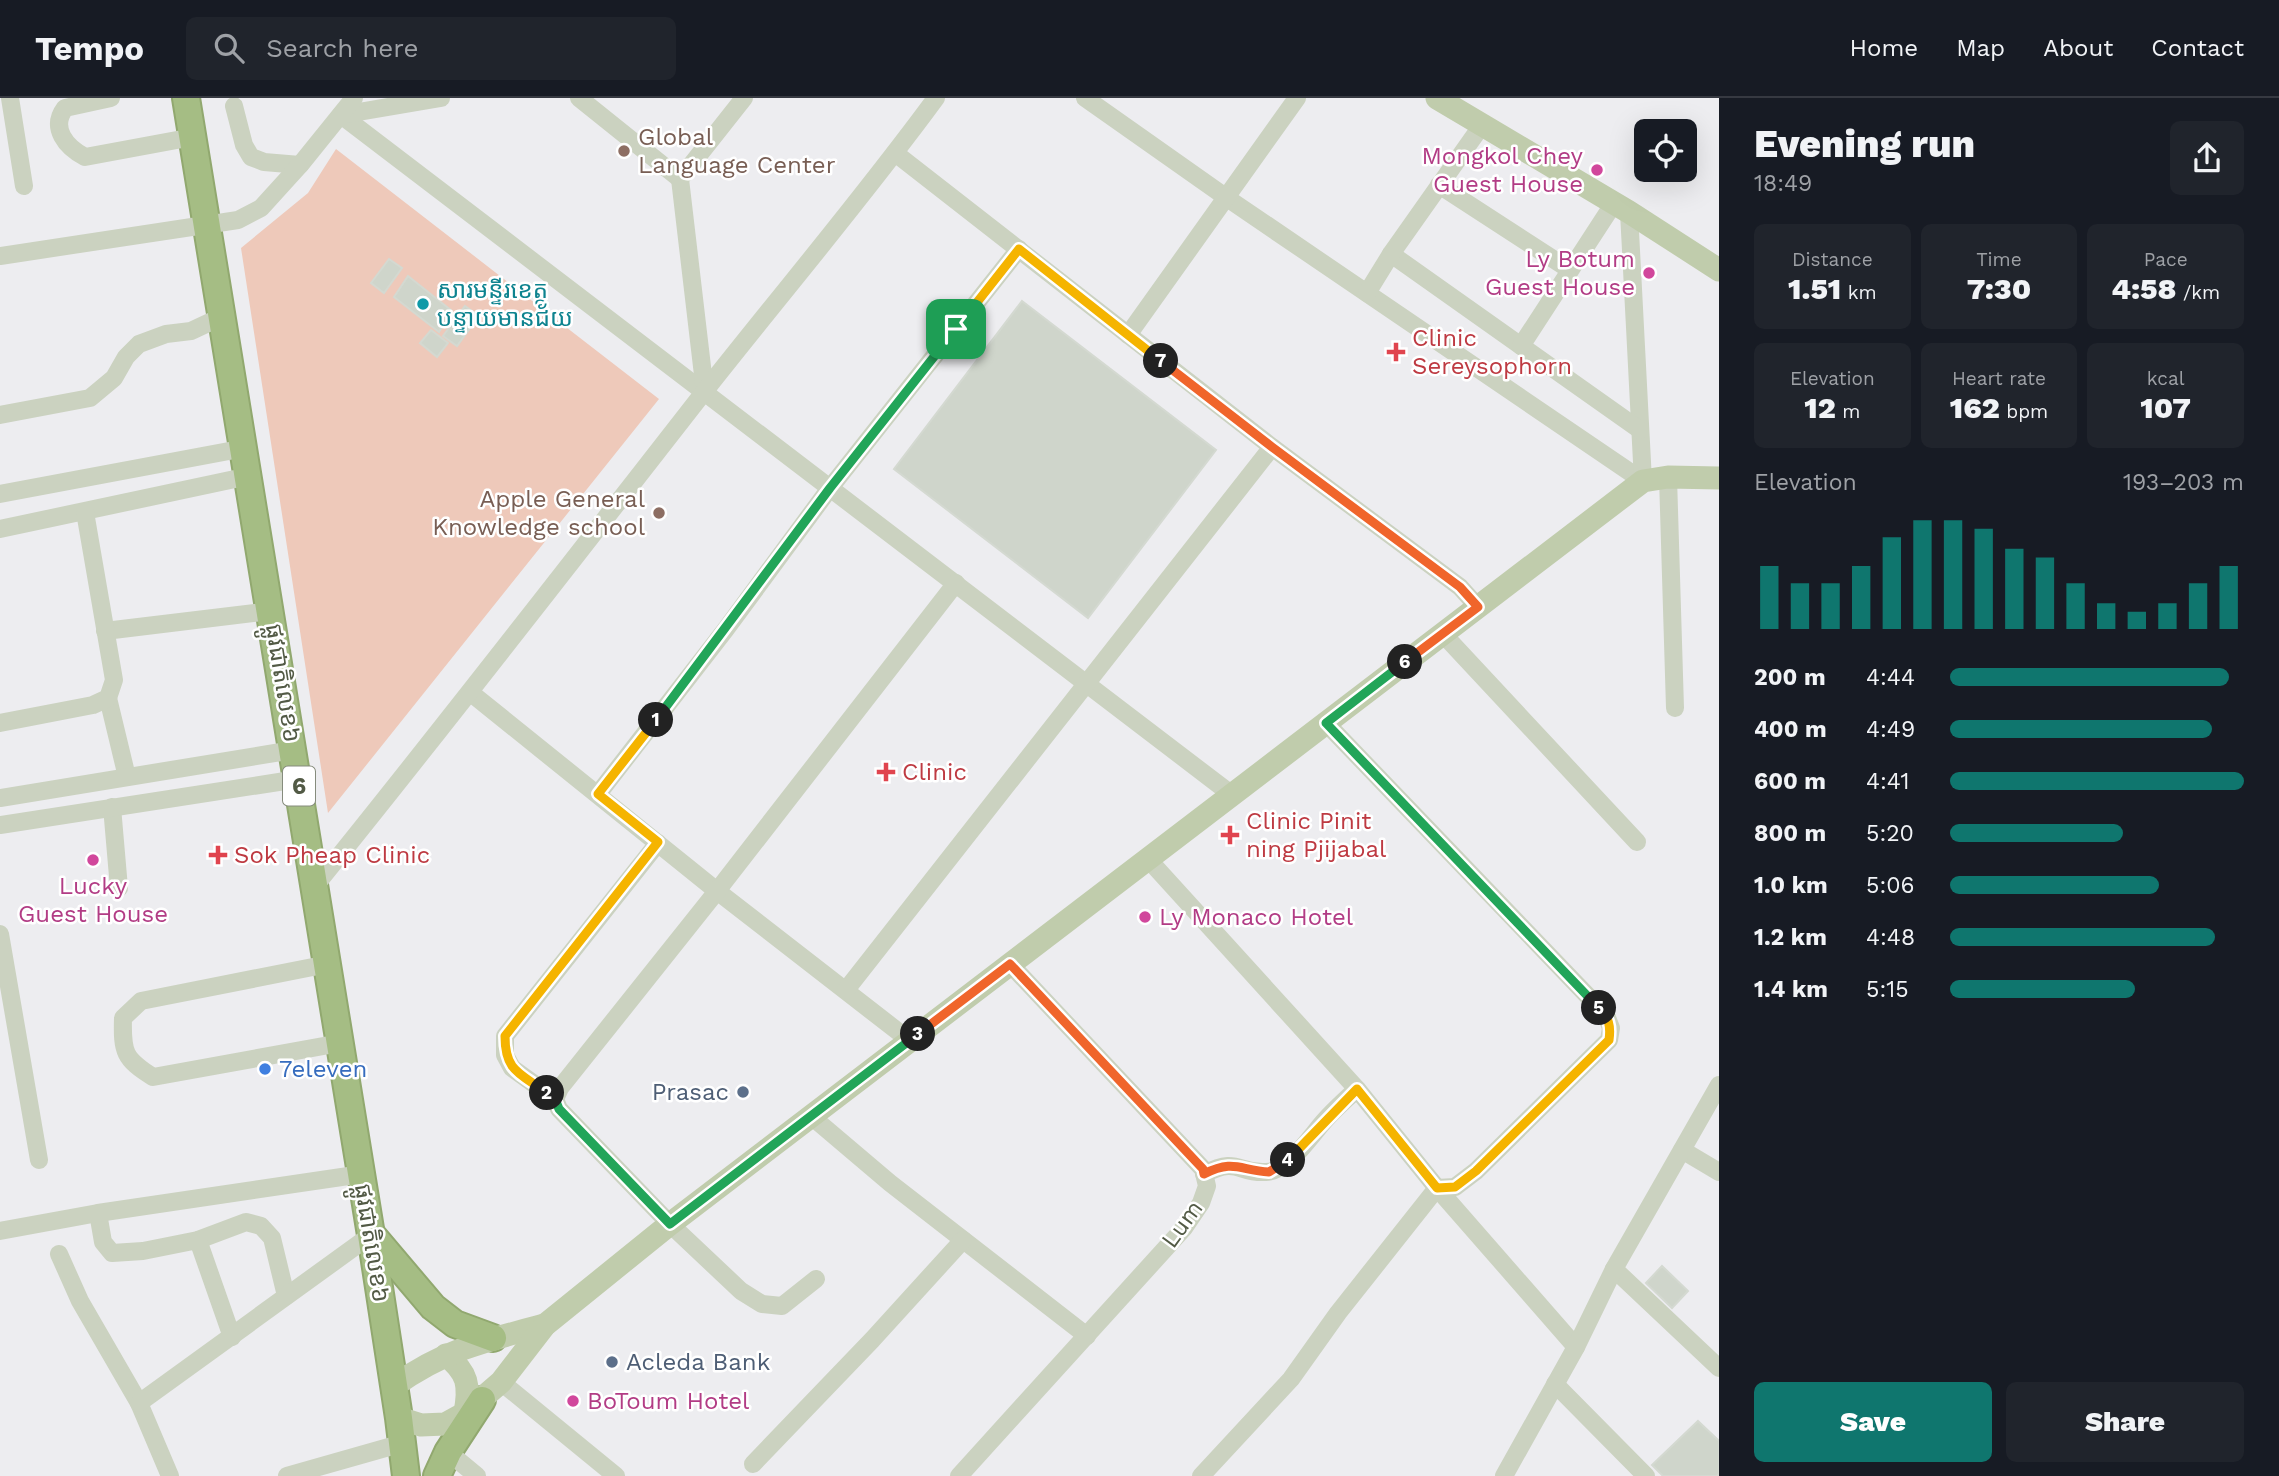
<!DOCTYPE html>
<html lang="en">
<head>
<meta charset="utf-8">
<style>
  body { margin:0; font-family:"Work Sans","Noto Sans Khmer",sans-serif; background:#20242c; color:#f1f3f6; height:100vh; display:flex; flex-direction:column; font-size:26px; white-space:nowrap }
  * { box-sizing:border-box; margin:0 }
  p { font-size:23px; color:#9ea1a6 }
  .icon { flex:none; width:38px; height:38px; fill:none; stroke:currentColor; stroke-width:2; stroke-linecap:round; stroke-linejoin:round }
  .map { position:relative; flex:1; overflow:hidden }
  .panel { display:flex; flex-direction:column; background:#171b24; width:560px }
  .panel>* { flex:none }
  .buttons { position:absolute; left:1634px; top:21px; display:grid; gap:14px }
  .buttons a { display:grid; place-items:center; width:63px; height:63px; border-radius:10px; background:#171b24; box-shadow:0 7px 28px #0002; font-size:35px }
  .pin { position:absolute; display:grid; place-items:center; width:60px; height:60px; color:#fff; margin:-30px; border-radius:14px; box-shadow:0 4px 10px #0006 }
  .km { position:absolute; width:35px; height:35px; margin:-18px; border-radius:50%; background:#222; color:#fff; font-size:19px; line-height:35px; text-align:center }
  .round { display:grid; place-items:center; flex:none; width:74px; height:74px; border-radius:10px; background:#20242c }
  .head { display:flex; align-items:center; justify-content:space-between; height:119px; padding:0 35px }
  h1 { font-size:38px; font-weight:800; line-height:52px }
  .metrics { display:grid; grid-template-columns:repeat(3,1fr); gap:10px; height:119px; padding:7px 35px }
  .metrics div { display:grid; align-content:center; border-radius:10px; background:#20242c; text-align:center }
  .metrics b { font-size:30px; font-weight:800 }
  .metrics small { font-size:19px; font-weight:400 }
  .metrics p { font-size:19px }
  .chart { height:196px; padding:14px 35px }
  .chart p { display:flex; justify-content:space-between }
  .chart svg { width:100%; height:126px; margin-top:7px; stroke:#0f766e; stroke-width:6 }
  .action { display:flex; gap:14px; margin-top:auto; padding:14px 35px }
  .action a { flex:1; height:80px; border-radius:10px; background:#0f766e; color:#fff; font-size:28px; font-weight:800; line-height:80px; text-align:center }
  .action a+a { background:#20242c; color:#f1f3f6 }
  ul { padding:0 35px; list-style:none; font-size:23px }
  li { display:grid; grid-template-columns:112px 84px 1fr; align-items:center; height:52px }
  li i { height:18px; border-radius:9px; background:#0f766e }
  header { display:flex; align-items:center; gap:42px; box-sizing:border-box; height:98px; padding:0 35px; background:#171b24; border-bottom:2px solid #363941 }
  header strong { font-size:33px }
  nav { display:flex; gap:38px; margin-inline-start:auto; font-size:24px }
  .search { width:490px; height:63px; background:#20242c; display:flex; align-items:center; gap:18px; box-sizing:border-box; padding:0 24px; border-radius:10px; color:#9ea1a6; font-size:26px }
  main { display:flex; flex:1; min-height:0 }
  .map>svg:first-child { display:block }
  .green { fill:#eec9ba }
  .building { fill:#cfd5cb; stroke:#d4d9d1; stroke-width:2 }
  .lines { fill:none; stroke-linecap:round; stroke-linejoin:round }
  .highway-casing { stroke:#91a86f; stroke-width:30 }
  .minor { stroke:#cbd2c0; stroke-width:18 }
  .major { stroke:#c0ccac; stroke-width:23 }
  .highway { stroke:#a5bd84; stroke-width:26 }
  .split-1-casing { stroke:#fff; stroke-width:14 }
  .split-2-casing { stroke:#fff; stroke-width:14 }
  .split-3-casing { stroke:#fff; stroke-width:14 }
  .split-4-casing { stroke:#fff; stroke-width:14 }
  .split-5-casing { stroke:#fff; stroke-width:14 }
  .split-6-casing { stroke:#fff; stroke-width:14 }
  .split-7-casing { stroke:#fff; stroke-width:14 }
  .split-8-casing { stroke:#fff; stroke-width:14 }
  .split-1 { stroke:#22a559; stroke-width:9 }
  .split-2 { stroke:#f5b400; stroke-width:9 }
  .split-3 { stroke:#22a559; stroke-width:9 }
  .split-4 { stroke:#f0652b; stroke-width:9 }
  .split-5 { stroke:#f5b400; stroke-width:9 }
  .split-6 { stroke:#22a559; stroke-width:9 }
  .split-7 { stroke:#f0652b; stroke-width:9 }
  .split-8 { stroke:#f5b400; stroke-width:9 }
  .education-dot { fill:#8d6e63; stroke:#fff; stroke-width:2.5 }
  .hotel-dot { fill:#d1479c; stroke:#fff; stroke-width:2.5 }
  .culture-dot { fill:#0f9aa8; stroke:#fff; stroke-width:2.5 }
  .health-dot { fill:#e0444e; stroke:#fff; stroke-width:2.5 }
  .shop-dot { fill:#3f7fe0; stroke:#fff; stroke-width:2.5 }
  .service-dot { fill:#5c6f8a; stroke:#fff; stroke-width:2.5 }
  .labels { text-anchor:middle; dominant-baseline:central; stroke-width:5; stroke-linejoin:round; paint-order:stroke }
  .shield { fill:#fff; stroke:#868c7d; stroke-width:2 }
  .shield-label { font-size:23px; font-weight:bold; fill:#525a45 }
  .education-label { font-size:24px; fill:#785e54; stroke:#fff; text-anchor:start }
  .hotel-label { font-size:24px; fill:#b23c85; stroke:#fff; text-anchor:end }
  .culture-label { font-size:24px; fill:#0d838f; stroke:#fff; text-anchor:start }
  .health-label { font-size:24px; fill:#be3a42; stroke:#fff; text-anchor:start }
  .street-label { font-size:24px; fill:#525a45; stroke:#fff }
  .shop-label { font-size:24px; fill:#366cbe; stroke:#fff; text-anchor:start }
  .service-label { font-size:24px; fill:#4e5e75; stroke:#fff; text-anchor:end }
</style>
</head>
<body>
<header>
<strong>Tempo</strong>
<div class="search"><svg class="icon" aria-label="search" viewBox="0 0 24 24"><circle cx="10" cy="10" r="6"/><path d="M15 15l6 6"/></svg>Search here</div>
<nav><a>Home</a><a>Map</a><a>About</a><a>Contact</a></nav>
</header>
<main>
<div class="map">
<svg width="1719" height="1378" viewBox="0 0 1719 1378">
  <rect width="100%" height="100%" fill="#ededf0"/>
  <polygon class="green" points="336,51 659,301 328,715 241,150 308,95"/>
  <g class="building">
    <polygon points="389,161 402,170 384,195 371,185"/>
    <polygon points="408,178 452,213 439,234 394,199"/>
    <polygon points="1022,203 1216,352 1088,520 894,371"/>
    <polygon points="465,208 479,218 457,248 443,238"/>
    <polygon points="431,232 448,245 437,259 420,245"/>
    <polygon points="1662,1168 1688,1193 1672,1210 1646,1185"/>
    <polygon points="1698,1323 1719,1343 1719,1376 1717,1378 1663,1378 1652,1367"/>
  </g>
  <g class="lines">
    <g class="highway-casing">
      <g id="highway">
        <polyline points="186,0 371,1137 399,1320 406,1378"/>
        <polyline points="372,1137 433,1209 455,1226 493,1240"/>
        <polyline points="437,1378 448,1354 482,1302"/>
      </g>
    </g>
    <g class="minor">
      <polyline points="10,0 24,88"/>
      <path d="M111,0L65,10C50,30 66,49 85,59L193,39"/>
      <polyline points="579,0 680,81"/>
      <polyline points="1085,0 1227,100 1643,383"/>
      <polyline points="234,8 244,47 251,59 264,64 300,67"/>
      <polyline points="341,17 1231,696"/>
      <polyline points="341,17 441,0"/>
      <polyline points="895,55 1272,349 1460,489 1478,509"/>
      <polyline points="1439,87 1570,172"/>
      <polyline points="1629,114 1643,383"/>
      <polyline points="1391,156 1640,332"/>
      <polyline points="0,158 238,122 261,110 300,67 354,0"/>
      <polyline points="1367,195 1391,156 1482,27"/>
      <polyline points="1128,237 1297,0"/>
      <polyline points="1521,248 1614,105"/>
      <polyline points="705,294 680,81 744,0"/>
      <polyline points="0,317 90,300 114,280 126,259 139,246 166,236 191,233 223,218"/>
      <polyline points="1668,379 1675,610"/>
      <polyline points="0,396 245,350"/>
      <polyline points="0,431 249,378"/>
      <polyline points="105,533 271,513"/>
      <polyline points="1443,536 1637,744"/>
      <polyline points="471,595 717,793 909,942"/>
      <polyline points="108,600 127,679"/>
      <polyline points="0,625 93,607 108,600 114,582 85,414"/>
      <polyline points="598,696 726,531 830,390 1019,151"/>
      <polyline points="0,700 293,652"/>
      <polyline points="112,709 119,790"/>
      <polyline points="0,727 298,681"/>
      <polyline points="1148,761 1357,991 1437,1090 1576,1249"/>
      <path d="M315,788C447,625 575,459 704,294C781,196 862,101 936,0"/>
      <polyline points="0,836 39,1062"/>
      <path d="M328,866L141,903L123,920C122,954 124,961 153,979L340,945"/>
      <polyline points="846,892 1272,349"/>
      <polyline points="555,1001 512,970 505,957 505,938 658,745"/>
      <polyline points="811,1018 890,1085 1087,1238"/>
      <polyline points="1682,1052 1719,1074"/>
      <path d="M1204,1076C1239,1058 1237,1076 1266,1074C1289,1073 1311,1037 1326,1021C1335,1011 1346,1001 1357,991"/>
      <polyline points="98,1115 103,1144 112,1155 143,1153 198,1142 246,1124 261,1128 272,1140 286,1198"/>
      <polyline points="0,1133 98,1115 362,1076"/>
      <polyline points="198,1142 232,1239"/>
      <polyline points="59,1156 80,1203 139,1305 170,1378"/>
      <polyline points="1614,1171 1719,1270"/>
      <polyline points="816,1181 782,1208 762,1206 741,1193 670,1126 559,1011 555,1001 560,990 717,793 956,485"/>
      <polyline points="501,1284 616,1378"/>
      <polyline points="1555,1286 1646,1378"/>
      <polyline points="139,1305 371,1137"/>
      <polyline points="448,1354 477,1378"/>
      <polyline points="753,1366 872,1242 963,1142"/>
      <polyline points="287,1378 403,1345"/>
      <polyline points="959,1378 1184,1130 1201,1105 1207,1088 1203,1071 1010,866"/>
      <polyline points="1201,1378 1291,1281 1338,1215 1437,1090 1455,1089 1476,1073 1609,942 1611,930 1606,917 1326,625"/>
      <polyline points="1504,1378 1576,1249 1614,1171 1719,987"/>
    </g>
    <g class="major">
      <polyline points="1437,0 1629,114 1719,172"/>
      <path d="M446,1257C468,1275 470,1287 465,1315"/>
      <path d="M394,1288C444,1252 487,1242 545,1227"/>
      <polyline points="399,1320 421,1327 445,1326 465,1315 501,1284 545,1227 670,1126 1643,383 1668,379 1719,380"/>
    </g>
    <use href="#highway" class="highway"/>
  </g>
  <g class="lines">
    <g class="split-1-casing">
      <polyline id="split-1" points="656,622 830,390 956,231"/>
    </g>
    <g class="split-2-casing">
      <path id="split-2" d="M547,995C520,975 505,974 505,938L658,744L598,696L656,622"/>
    </g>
    <g class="split-3-casing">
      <polyline id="split-3" points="547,995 555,1001 559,1011 670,1126 918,936"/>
    </g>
    <g class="split-4-casing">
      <path id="split-4" d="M918,936L1010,866L1203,1071L1204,1076C1234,1061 1239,1072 1269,1074L1288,1062"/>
    </g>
    <g class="split-5-casing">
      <path id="split-5" d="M1288,1062L1357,991L1437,1090L1455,1089L1476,1073L1609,942C1611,928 1609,920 1599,910"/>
    </g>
    <g class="split-6-casing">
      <polyline id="split-6" points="1405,564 1326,625 1599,910"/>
    </g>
    <g class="split-7-casing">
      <polyline id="split-7" points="1161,263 1272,349 1460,489 1478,509 1405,564"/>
    </g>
    <g class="split-8-casing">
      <polyline id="split-8" points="956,231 1019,151 1161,263"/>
    </g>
    <use href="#split-1" class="split-1"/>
    <use href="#split-2" class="split-2"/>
    <use href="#split-3" class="split-3"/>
    <use href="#split-4" class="split-4"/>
    <use href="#split-5" class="split-5"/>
    <use href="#split-6" class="split-6"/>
    <use href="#split-7" class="split-7"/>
    <use href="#split-8" class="split-8"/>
  </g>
  <g class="education-dot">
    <circle cx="624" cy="53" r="7"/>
    <circle cx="659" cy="415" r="7"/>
  </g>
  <g class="hotel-dot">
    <circle cx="1597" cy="72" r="7"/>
    <circle cx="1649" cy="175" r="7"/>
    <circle cx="93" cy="762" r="7"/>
    <circle cx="1145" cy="819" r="7"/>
    <circle cx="573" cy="1303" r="7"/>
  </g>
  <circle class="culture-dot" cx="423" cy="206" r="7"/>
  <g class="health-dot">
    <path d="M1392.5 243.5h7v7h7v7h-7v7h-7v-7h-7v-7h7z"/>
    <path d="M882.5 663.5h7v7h7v7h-7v7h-7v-7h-7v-7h7z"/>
    <path d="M1226.5 726.5h7v7h7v7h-7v7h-7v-7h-7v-7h7z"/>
    <path d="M214.5 746.5h7v7h7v7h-7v7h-7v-7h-7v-7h7z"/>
  </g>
  <circle class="shop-dot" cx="265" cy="971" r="7"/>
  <g class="service-dot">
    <circle cx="743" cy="994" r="7"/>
    <circle cx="612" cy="1264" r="7"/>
  </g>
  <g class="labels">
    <rect class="shield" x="283" y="668.5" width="32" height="39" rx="5"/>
    <g class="shield-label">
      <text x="299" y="688">6</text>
    </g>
    <g class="education-label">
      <text x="638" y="39">Global<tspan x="638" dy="28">Language Center</tspan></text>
      <text x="645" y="401" text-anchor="end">Apple General<tspan x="645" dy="28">Knowledge school</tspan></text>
    </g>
    <g class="hotel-label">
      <text x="1583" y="58">Mongkol Chey<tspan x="1583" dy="28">Guest House</tspan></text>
      <text x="1635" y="161">Ly Botum<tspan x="1635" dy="28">Guest House</tspan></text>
      <text x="93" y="788" text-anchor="middle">Lucky<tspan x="93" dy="28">Guest House</tspan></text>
      <text x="1159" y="819" text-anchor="start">Ly Monaco Hotel</text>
      <text x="587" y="1303" text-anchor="start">BoToum Hotel</text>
    </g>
    <g class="culture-label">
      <text x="437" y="192">សារមន្ទីរខេត្ត<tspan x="437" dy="28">បន្ទាយមានជ័យ</tspan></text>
    </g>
    <g class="health-label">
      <text x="1412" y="240">Clinic<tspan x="1412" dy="28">Sereysophorn</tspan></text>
      <text x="902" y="674">Clinic</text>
      <text x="1246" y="723">Clinic Pinit<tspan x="1246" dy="28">ning Pjijabal</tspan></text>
      <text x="234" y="757">Sok Pheap Clinic</text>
    </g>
    <g class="street-label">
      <text transform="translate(283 585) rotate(81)">ផ្លូវជាតិលេខ៦</text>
      <text transform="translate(1182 1126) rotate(-54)">Lum</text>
      <text transform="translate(372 1145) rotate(81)">ផ្លូវជាតិលេខ៦</text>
    </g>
    <g class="shop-label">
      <text x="279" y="971">7eleven</text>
    </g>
    <g class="service-label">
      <text x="729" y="994">Prasac</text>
      <text x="626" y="1264" text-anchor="start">Acleda Bank</text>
    </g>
  </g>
</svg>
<div class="buttons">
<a><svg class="icon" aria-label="locate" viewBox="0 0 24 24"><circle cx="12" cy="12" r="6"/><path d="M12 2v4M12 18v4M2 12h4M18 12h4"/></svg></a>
</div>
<div class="pin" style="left:956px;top:231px;background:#1e9e55"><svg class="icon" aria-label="arrive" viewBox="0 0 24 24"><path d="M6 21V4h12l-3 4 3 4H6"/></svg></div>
<b class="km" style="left:656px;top:622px">1</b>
<b class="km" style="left:547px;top:995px">2</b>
<b class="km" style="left:918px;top:936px">3</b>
<b class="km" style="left:1288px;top:1062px">4</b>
<b class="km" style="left:1599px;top:910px">5</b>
<b class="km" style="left:1405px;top:564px">6</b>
<b class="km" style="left:1161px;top:263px">7</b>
</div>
<section class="panel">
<div class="head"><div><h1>Evening run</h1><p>18:49</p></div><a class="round"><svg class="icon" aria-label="share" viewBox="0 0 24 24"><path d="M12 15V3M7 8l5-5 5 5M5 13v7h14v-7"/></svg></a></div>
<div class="metrics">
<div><p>Distance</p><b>1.51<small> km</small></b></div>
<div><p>Time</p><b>7:30</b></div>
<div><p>Pace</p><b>4:58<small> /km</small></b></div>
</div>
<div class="metrics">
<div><p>Elevation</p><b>12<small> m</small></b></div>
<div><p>Heart rate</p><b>162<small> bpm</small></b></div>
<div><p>kcal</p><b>107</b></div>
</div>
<div class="chart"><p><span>Elevation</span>193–203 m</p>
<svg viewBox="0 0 160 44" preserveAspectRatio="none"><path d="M5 44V22M15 44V28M25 44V28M35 44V22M45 44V12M55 44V6M65 44V6M75 44V9M85 44V16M95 44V19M105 44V28M115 44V35M125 44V38M135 44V35M145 44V28M155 44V22"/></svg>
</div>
<ul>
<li><b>200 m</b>4:44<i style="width:95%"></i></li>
<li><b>400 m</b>4:49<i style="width:89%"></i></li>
<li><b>600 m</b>4:41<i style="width:100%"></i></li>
<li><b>800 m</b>5:20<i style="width:59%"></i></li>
<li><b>1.0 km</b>5:06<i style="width:71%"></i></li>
<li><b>1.2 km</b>4:48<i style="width:90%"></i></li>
<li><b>1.4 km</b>5:15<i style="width:63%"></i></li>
</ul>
<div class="action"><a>Save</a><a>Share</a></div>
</section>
</main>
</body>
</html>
